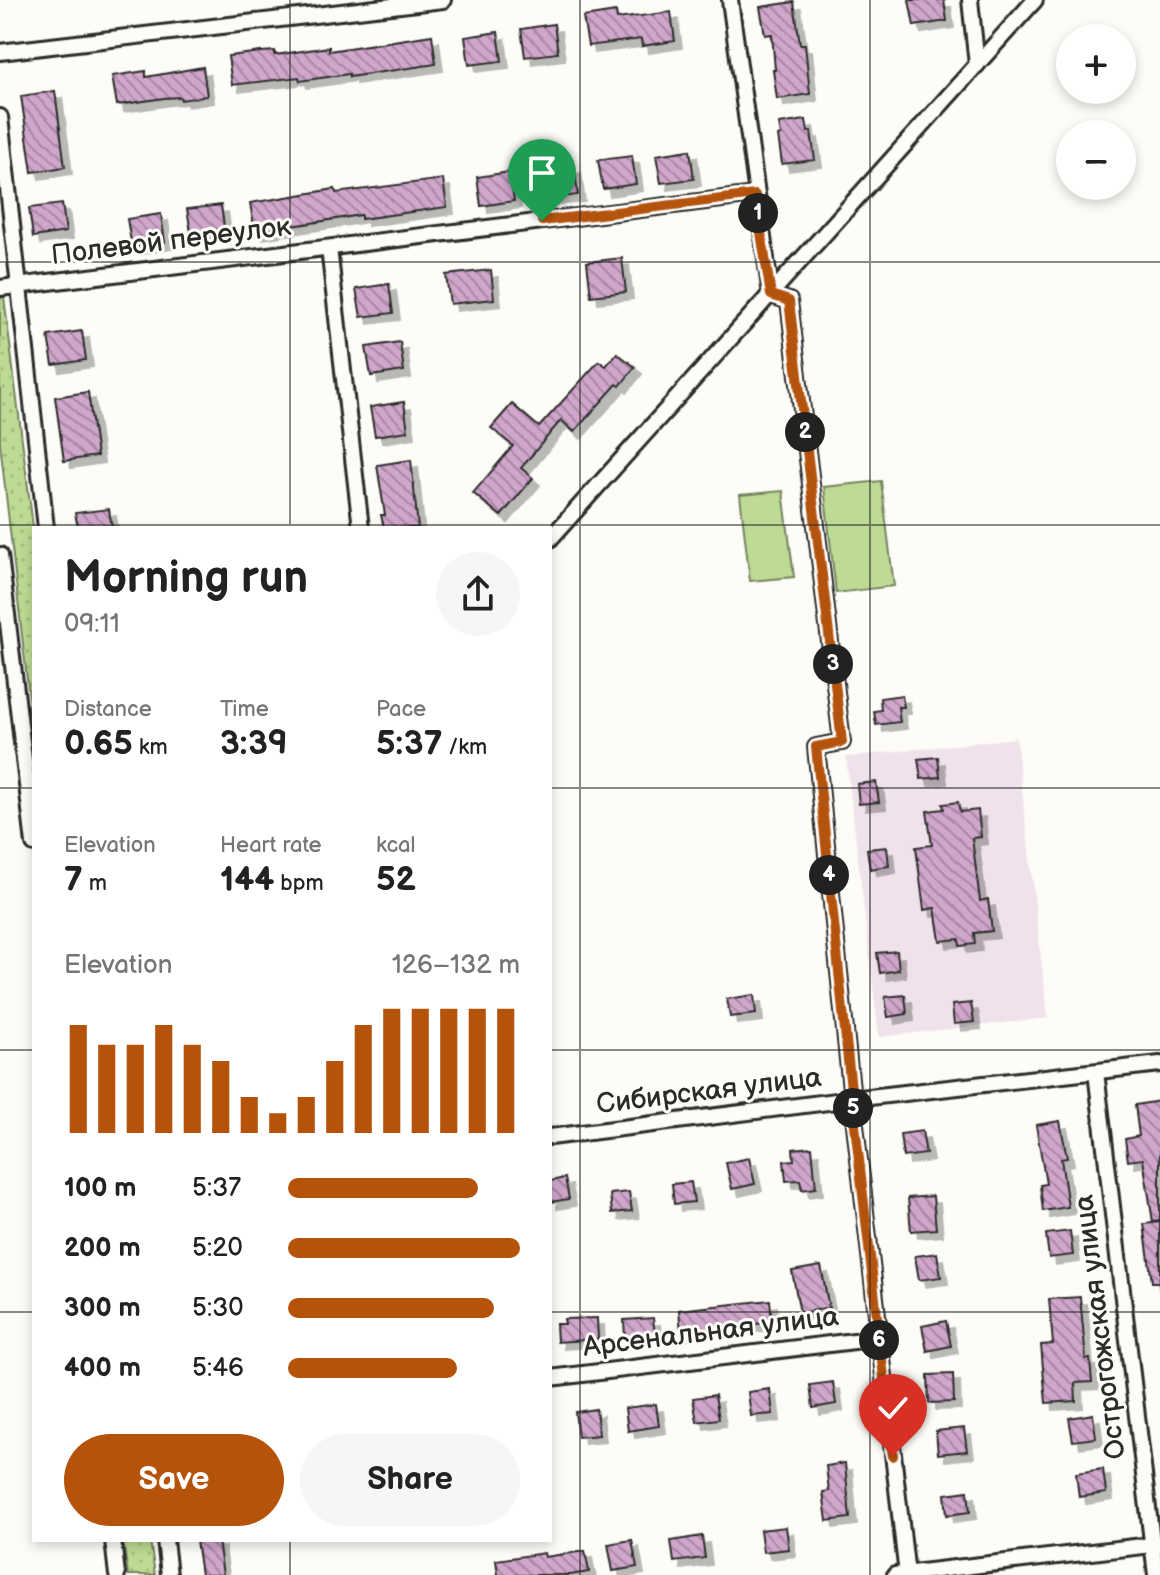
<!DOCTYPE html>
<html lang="en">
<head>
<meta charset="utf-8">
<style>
  body { margin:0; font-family:"Balsamiq Sans",sans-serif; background:#f6f6f6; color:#222; height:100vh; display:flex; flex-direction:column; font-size:30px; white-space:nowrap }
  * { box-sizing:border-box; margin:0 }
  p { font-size:26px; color:#767676 }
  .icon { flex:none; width:44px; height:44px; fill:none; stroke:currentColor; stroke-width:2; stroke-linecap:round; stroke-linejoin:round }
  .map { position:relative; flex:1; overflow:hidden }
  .panel { position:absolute; left:32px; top:526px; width:520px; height:1016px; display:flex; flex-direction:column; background:#fff; border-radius:0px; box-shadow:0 4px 12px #0003 }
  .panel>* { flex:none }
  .tools { position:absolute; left:1056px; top:24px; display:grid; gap:16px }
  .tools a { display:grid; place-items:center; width:80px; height:80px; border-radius:50%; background:#fff; box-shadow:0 4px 12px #0003; font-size:40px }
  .pin { position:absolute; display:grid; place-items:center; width:68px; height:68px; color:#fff; margin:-82px -34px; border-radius:50% 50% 50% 0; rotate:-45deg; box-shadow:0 0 8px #0007 }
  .pin .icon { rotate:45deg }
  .km { position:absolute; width:40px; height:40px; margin:-20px; border-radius:50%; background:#222; color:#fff; font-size:22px; line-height:40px; text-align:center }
  .round { display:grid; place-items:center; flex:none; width:84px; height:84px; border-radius:42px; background:#f6f6f6 }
  .overview { display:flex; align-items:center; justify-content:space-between; height:136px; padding:0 32px }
  h1 { font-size:44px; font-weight:600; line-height:60px }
  .stats { display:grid; grid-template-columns:repeat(3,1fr); gap:12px; height:136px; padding:8px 32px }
  .stats div { display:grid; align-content:center }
  .stats b { font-size:34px; font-weight:600 }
  .stats small { font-size:22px; font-weight:400 }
  .stats p { font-size:22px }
  .chart { height:224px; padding:16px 32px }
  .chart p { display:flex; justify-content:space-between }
  .chart svg { width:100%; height:144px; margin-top:8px; stroke:#b45309; stroke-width:6 }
  .button { display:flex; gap:16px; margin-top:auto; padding:16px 32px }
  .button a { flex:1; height:92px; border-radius:48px; background:#b45309; color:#fff; font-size:32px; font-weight:600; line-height:92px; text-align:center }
  .button a+a { background:#f6f6f6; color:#222 }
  ul { padding:0 32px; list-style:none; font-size:26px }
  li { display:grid; grid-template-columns:128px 96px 1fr; align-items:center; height:60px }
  li i { height:20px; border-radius:10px; background:#b45309 }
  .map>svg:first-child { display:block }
  .built { fill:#f0e2ea }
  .grass { fill:url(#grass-dots); stroke:#748360; stroke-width:2 }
  .pitch { fill:#bddb94; stroke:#748360; stroke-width:2 }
  .building { fill:url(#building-back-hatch); stroke:#2b2b2b; stroke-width:2; filter:url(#shadow) }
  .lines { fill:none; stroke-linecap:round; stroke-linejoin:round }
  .street-casing { stroke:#2b2b2b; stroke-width:20 }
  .street { stroke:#fdfcf7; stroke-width:14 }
  .route-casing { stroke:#fff; stroke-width:16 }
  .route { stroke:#b45309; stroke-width:10 }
  .grid { fill:none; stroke:#2b2b2b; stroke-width:2; stroke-opacity:0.55 }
  .labels { text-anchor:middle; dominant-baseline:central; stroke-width:6; stroke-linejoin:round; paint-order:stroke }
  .street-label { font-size:28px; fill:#2b2b2b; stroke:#fdfcf7 }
</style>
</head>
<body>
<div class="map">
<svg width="1160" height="1575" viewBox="0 0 1160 1575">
  <defs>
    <pattern id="grass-dots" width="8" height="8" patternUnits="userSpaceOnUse" patternTransform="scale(2)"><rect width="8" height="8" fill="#bddb94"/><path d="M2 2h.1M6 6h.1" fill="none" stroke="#a3bc80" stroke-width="1.8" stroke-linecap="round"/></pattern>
    <pattern id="building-back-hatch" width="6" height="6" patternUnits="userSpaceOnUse" patternTransform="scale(2)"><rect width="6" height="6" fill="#d0a6cb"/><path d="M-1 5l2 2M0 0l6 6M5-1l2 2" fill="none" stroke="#a987a5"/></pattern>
    <filter id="shadow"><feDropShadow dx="7" dy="7" stdDeviation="0" flood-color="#0004"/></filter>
  </defs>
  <rect width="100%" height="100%" fill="#fdfcf7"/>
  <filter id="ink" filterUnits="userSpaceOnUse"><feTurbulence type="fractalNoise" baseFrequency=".0125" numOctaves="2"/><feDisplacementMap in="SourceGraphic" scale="16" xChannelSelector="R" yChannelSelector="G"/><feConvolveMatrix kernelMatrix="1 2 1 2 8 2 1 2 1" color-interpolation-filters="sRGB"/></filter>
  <g filter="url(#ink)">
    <polygon class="built" points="1016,738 1048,1018 879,1037 846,757"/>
    <g class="grass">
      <polygon points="4,297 34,535 34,740 0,443 0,298"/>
      <polygon points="123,1540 150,1540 155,1575 128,1575"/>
    </g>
    <g class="pitch">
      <polygon points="881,481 894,586 836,593 824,487"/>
      <polygon points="783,491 794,577 750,581 740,495"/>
    </g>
    <g class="building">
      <polygon points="909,0 944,0 947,21 914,26"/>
      <polygon points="794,2 800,44 805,44 810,94 777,99 773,70 775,70 772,34 765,35 760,7"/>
      <polygon points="616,12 617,19 671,12 675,41 642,46 641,39 588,46 583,17"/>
      <polygon points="554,24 558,53 525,57 521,29"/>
      <polygon points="498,32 502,61 469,65 465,37"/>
      <polygon points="432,35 436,64 349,77 349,74 300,81 299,77 232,85 228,56 261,52 275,51 275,55 329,47 329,51"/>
      <polygon points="203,67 207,96 181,100 180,97 164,98 117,105 112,76 146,71 146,77"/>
      <polygon points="55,91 65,167 32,172 21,96"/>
      <polygon points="806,120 808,132 811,131 815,160 782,164 778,136 781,135 779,124"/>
      <polygon points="690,150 694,179 661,183 656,155"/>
      <polygon points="632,156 636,184 603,189 598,160"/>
      <polygon points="574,166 578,195 545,199 540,170"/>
      <polygon points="510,172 514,201 481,206 477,177"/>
      <polygon points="443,179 447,207 361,219 361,215 255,232 250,203 335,189 336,193"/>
      <polygon points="62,204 66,232 33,237 29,208"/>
      <polygon points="221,205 225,233 192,238 187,209"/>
      <polygon points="161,214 165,242 132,247 127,219"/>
      <polygon points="622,258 626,292 591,296 587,262"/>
      <polygon points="491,270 494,299 450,304 446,275"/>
      <polygon points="389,284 393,313 361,317 356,289"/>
      <polygon points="82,331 86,360 53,365 48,336"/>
      <polygon points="400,342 404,371 371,376 366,347"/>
      <polygon points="617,353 635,367 620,386 617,384 574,432 561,420 521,468 533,478 501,516 473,493 513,446 491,428 512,404 539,427 599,361 606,366"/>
      <polygon points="88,392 97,456 64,461 55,397"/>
      <polygon points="404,402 408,431 375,436 370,407"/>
      <polygon points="411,460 418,528 384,528 381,515 385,515 377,465"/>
      <polygon points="109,509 112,528 78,528 75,513"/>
      <polygon points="902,695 904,707 898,707 900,722 876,725 874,711 881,710 880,698"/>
      <polygon points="938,757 940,777 921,779 918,759"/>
      <polygon points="876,782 879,802 859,804 857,784"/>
      <polygon points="958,802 960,812 978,810 981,837 972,838 980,901 988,899 992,931 974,933 975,944 960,946 959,939 940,941 935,908 924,910 916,847 932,845 927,811 944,809 943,804"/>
      <polygon points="887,847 889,866 870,869 867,849"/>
      <polygon points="897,951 899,970 880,973 877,953"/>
      <polygon points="754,995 756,1014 730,1017 727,999"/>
      <polygon points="905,995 907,1014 888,1017 885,997"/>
      <polygon points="971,1003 974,1022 954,1024 952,1005"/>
      <polygon points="1160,1101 1160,1221 1153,1222 1143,1159 1128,1161 1125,1139 1139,1136 1135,1105"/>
      <polygon points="1060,1121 1067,1158 1061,1159 1068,1207 1043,1211 1040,1185 1046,1184 1036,1125"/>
      <polygon points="922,1131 926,1154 903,1157 900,1134"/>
      <polygon points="812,1147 816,1188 802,1190 800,1180 786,1181 784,1161 794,1160 793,1149"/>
      <polygon points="749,1158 755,1184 732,1189 726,1163"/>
      <polygon points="565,1178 569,1199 550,1202 550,1181"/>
      <polygon points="691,1182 694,1202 674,1204 672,1184"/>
      <polygon points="629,1192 632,1211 612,1213 610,1194"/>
      <polygon points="933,1196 936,1229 911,1231 908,1198"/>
      <polygon points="1160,1222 1160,1282 1152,1282 1144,1224"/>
      <polygon points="1070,1231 1073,1255 1049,1258 1046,1234"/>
      <polygon points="937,1253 941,1277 919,1280 915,1256"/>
      <polygon points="821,1266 829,1308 800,1313 792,1271"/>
      <polygon points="1080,1297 1086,1359 1090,1359 1092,1382 1075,1383 1076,1401 1046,1403 1041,1345 1053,1344 1049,1299"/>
      <polygon points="770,1300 772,1322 681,1333 679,1310"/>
      <polygon points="597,1318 598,1339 557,1342 556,1324 565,1324 564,1319"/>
      <polygon points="653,1318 655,1335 625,1338 624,1320"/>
      <polygon points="946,1321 951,1346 927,1351 922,1326"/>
      <polygon points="953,1374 954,1402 929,1403 928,1375"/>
      <polygon points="833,1382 836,1404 813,1408 810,1385"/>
      <polygon points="770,1389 773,1414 751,1416 748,1392"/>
      <polygon points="715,1395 719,1419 697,1422 693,1398"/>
      <polygon points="656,1404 659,1426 628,1431 625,1408"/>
      <polygon points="596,1409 599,1435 578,1437 575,1412"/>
      <polygon points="1093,1414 1096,1438 1073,1441 1069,1418"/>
      <polygon points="964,1428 967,1451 938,1454 936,1431"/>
      <polygon points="845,1463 850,1518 827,1521 823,1492 829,1491 826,1466"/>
      <polygon points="1103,1469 1106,1493 1079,1497 1076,1473"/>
      <polygon points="968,1491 970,1512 947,1515 945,1494"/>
      <polygon points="786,1527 789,1549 763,1552 760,1530"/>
      <polygon points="702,1536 705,1558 674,1562 671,1541"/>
      <polygon points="196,1540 218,1540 223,1575 201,1575"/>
      <polygon points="632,1540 637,1567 613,1571 608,1544"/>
      <polygon points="585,1551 589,1572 570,1575 498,1575 496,1560 544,1553 545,1557"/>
    </g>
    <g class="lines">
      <g class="street-casing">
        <g id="street">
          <polyline points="730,0 771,295 789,301 842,742 816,747 852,1099 907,1575"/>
          <polyline points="970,0 977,65"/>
          <polyline points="0,52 443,0"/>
          <polyline points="0,117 46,528"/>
          <polyline points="329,248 361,528"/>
          <polyline points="0,288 755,195"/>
          <polyline points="550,539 1035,0"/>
          <polyline points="0,555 34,844"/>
          <polyline points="1096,1072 1156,1575"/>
          <polyline points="550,1137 852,1099 1160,1064"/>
          <polyline points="550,1378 879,1338"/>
          <polyline points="113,1540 117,1575"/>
          <polyline points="165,1540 169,1575"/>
          <polyline points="895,1575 1160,1544"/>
        </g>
      </g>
      <use href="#street" class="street"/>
    </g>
  </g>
  <g class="lines" filter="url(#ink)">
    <g class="route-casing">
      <polyline id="route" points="542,221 755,195 771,295 789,301 842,742 816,747 852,1099 893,1456"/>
    </g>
    <use href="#route" class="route"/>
  </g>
  <path class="grid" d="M290,0V528M580,0V1575M870,0V1575M0,262H1160M0,525H1160M0,788H34M550,788H1160M0,1050H34M550,1050H1160M0,1312H34M550,1312H1160M290,1540V1575"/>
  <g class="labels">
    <g class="street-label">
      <text transform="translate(171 241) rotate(-7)">Полевой переулок</text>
      <text transform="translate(709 1091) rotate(-7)">Сибирская улица</text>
      <text transform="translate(1100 1327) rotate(-97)">Острогожская улица</text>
      <text transform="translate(711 1332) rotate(-7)">Арсенальная улица</text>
    </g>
  </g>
</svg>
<div class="tools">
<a>+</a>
<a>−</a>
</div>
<div class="pin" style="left:542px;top:221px;background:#1e9e55"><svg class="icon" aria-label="arrive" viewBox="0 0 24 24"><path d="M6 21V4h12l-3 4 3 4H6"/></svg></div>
<div class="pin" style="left:893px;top:1456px;background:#d93025"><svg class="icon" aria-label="check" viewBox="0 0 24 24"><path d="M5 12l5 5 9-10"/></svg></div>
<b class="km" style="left:758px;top:213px">1</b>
<b class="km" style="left:805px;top:432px">2</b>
<b class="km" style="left:833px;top:664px">3</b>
<b class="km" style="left:829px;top:875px">4</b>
<b class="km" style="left:853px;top:1108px">5</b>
<b class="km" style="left:879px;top:1340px">6</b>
<section class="panel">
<div class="overview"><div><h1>Morning run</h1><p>09:11</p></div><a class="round"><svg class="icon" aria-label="share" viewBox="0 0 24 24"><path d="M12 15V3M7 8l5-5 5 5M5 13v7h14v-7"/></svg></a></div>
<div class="stats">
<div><p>Distance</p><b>0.65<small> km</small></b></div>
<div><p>Time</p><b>3:39</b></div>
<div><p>Pace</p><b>5:37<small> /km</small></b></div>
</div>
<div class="stats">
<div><p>Elevation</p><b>7<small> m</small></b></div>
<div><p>Heart rate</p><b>144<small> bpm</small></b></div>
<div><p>kcal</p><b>52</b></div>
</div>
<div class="chart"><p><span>Elevation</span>126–132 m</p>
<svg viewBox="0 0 160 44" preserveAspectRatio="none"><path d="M5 44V11M15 44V17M25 44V17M35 44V11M45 44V17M55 44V22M65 44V33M75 44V38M85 44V33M95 44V22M105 44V11M115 44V6M125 44V6M135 44V6M145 44V6M155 44V6"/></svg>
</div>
<ul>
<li><b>100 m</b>5:37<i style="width:82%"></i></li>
<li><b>200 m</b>5:20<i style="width:100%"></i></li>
<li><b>300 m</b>5:30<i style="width:89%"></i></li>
<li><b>400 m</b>5:46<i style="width:73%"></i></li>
</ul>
<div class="button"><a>Save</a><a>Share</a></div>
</section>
</div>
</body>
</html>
